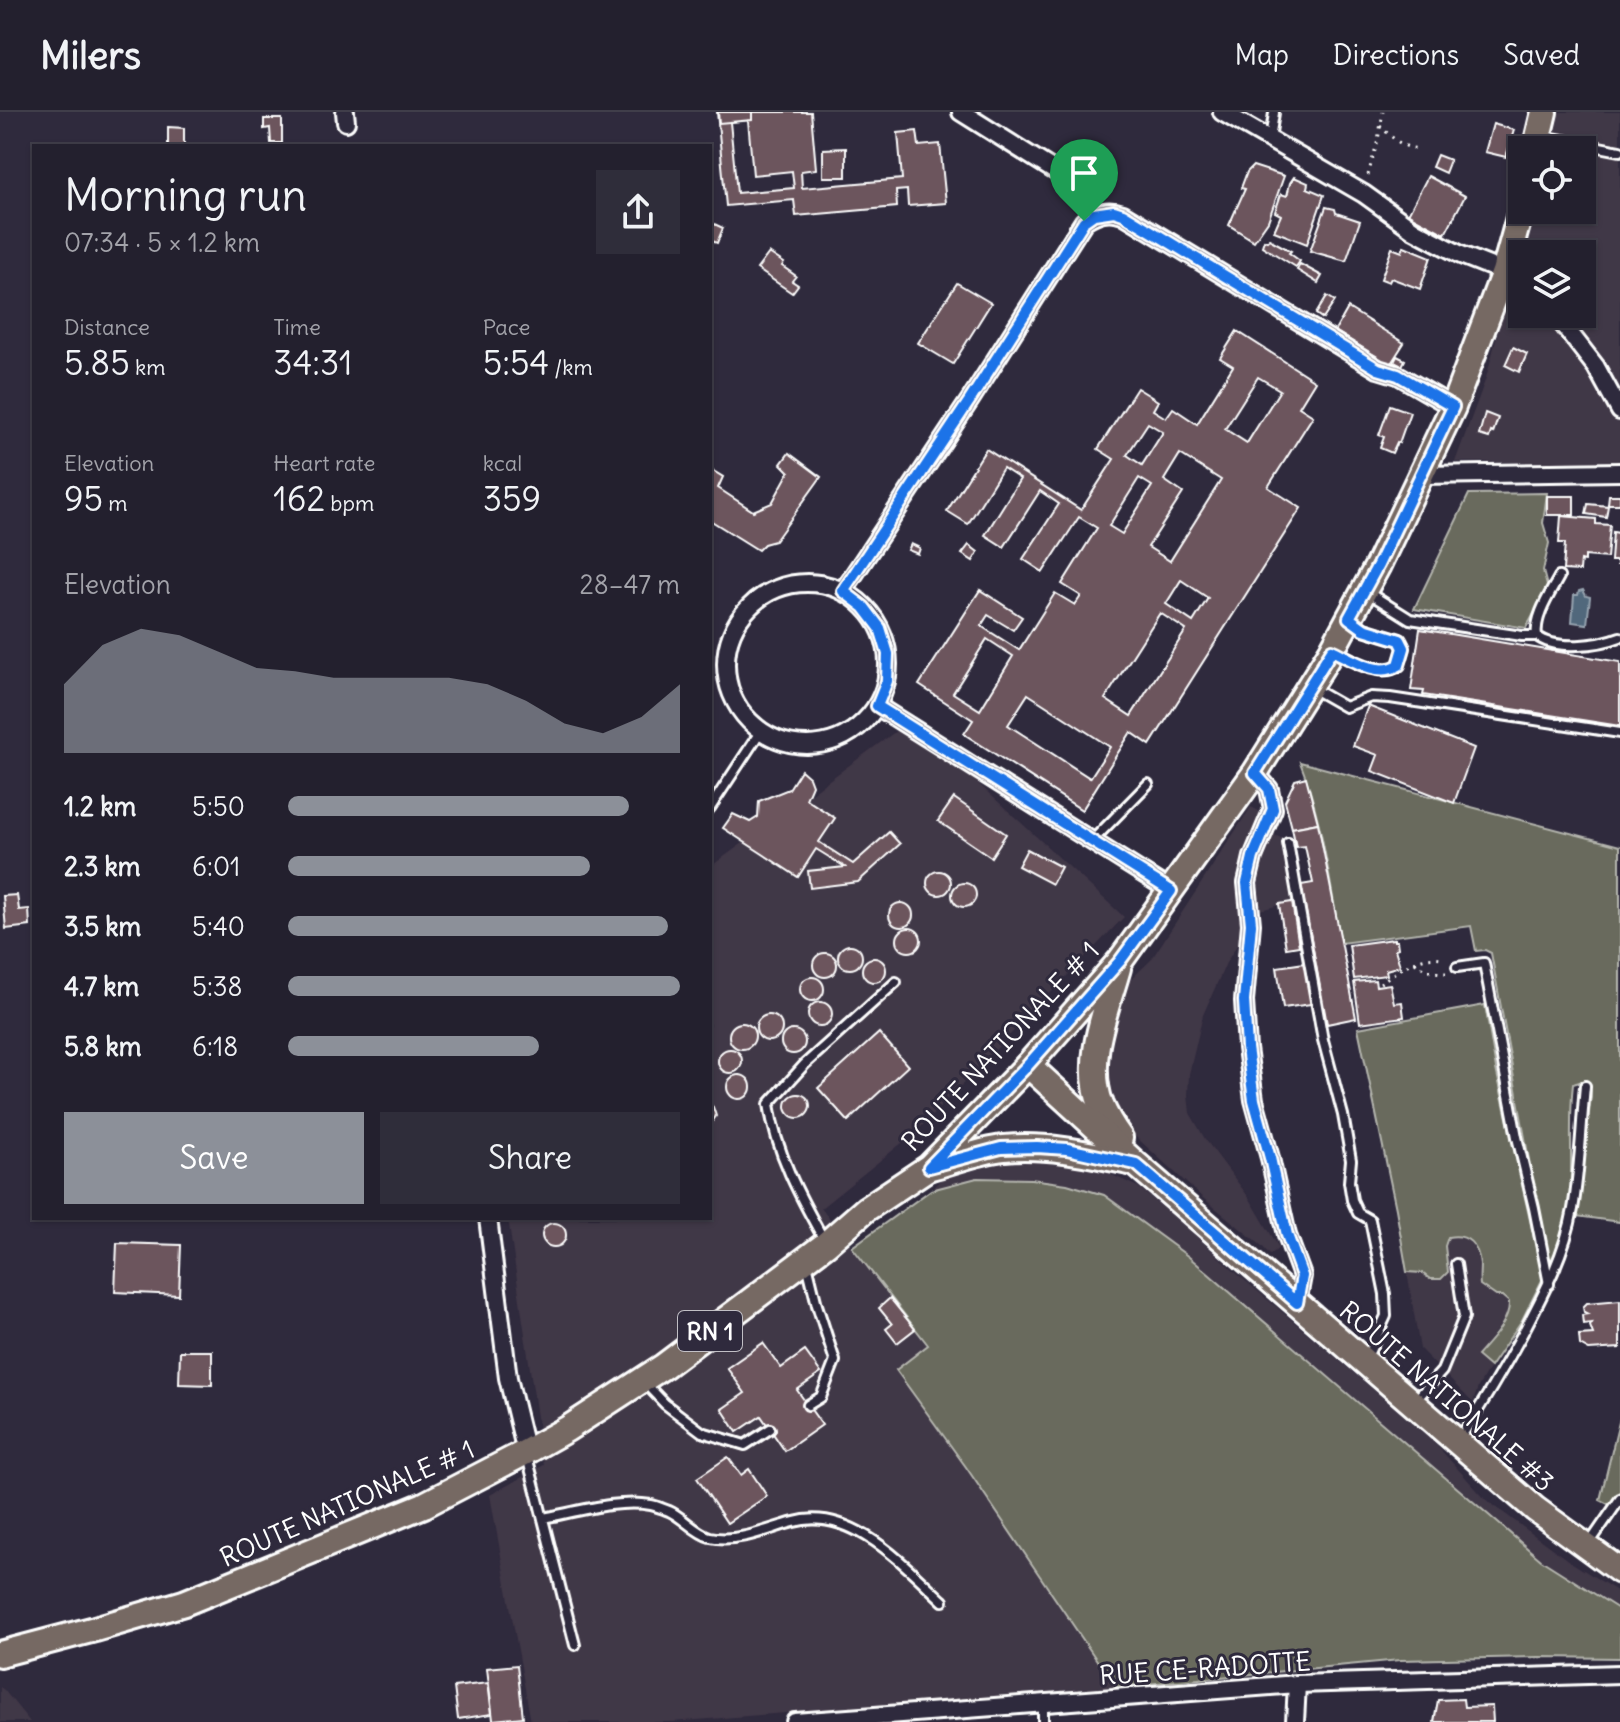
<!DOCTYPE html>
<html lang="en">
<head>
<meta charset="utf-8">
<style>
  body { margin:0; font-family:Delius,sans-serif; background:#2f2d3a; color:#f1f3f6; height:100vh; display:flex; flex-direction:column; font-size:30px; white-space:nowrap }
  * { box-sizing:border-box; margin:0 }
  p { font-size:26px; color:#a3a3aa }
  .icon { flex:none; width:44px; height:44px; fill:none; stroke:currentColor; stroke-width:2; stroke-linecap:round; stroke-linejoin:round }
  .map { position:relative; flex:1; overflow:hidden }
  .drawer { position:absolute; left:32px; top:32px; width:680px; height:1076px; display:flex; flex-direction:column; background:#23202e; border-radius:0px; box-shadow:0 2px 6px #0004,0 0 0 2px #403e4a }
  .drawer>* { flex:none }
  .fabs { position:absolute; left:1508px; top:24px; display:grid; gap:16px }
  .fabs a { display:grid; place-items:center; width:88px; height:88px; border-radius:0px; background:#23202e; box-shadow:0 2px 6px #0004,0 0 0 2px #403e4a; font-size:40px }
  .pin { position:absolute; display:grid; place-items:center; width:68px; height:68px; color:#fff; margin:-82px -34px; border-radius:50% 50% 50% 0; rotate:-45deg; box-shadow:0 0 8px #0007 }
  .pin .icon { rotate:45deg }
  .round { display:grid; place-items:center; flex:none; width:84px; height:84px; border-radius:0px; background:#2f2d3a }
  .summary { display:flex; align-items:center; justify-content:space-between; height:136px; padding:0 32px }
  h1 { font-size:44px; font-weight:600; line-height:60px }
  .figures { display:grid; grid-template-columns:repeat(3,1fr); gap:12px; height:136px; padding:8px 32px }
  .figures div { display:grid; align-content:center }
  .figures b { font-size:34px; font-weight:600 }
  .figures small { font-size:22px; font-weight:400 }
  .figures p { font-size:22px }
  .chart { height:224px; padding:16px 32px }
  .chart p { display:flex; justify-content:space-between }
  .chart svg { width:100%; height:144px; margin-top:8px; fill:#8c9099; opacity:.7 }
  .action { display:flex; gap:16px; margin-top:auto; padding:16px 32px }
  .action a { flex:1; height:92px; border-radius:0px; background:#8c9099; color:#fff; font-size:32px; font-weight:600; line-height:92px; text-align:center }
  .action a+a { background:#2f2d3a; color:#f1f3f6 }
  ul { padding:0 32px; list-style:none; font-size:26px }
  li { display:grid; grid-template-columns:128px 96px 1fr; align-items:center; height:60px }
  li i { height:20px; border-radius:10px; background:#8c9099 }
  header { display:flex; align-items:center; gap:48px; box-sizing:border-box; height:112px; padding:0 40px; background:#23202e; border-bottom:2px solid #403e4a }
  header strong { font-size:38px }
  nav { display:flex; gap:44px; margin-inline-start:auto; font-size:28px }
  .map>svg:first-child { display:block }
  .built { fill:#413747; fill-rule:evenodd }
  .green { fill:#696b5d; stroke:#b4b5ae; stroke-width:2 }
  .water { fill:#51687c; stroke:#97a4b0; stroke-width:2 }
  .building { fill:#6c545d; stroke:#fff; stroke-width:2; fill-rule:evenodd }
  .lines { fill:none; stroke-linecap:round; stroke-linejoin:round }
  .service-casing { stroke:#fff; stroke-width:14 }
  .minor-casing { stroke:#fff; stroke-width:22 }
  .primary-casing { stroke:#fff; stroke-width:30 }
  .path { stroke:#fff; stroke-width:3; stroke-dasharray:2 6; stroke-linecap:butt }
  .service { stroke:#2f2a3d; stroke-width:8 }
  .minor { stroke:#2f2a3d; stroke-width:16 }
  .primary { stroke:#766964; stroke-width:24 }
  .route-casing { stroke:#fff; stroke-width:16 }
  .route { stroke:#1a73e8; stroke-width:10 }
  .labels { text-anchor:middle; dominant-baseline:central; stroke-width:6; stroke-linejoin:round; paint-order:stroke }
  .shield { fill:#2f2a3d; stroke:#c1bfc5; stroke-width:2 }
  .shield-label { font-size:24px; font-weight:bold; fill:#fff }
  .street-label { font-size:26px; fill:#fff; stroke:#2f2a3d }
</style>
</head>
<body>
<header>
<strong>Milers</strong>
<nav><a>Map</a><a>Directions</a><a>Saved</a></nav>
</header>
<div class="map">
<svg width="1620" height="1610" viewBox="0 0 1620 1610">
  <rect width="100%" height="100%" fill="#2f2a3d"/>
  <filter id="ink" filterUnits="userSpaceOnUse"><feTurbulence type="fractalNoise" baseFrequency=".0125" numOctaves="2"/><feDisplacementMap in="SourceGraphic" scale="16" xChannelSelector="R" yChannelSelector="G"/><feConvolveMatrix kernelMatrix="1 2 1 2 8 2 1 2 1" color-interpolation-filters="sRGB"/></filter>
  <g filter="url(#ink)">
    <g class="built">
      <path d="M1556,0H1620V351L1455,350L1486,266L1530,98H1582V38H1546ZM1522,142H1582V202H1522Z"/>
      <polygon points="910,609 1124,805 918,1018 821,1096 928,1234 896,1258 966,1355 1115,1575 671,1610 531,1610 490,1383 544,1353 508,1106 710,1106 710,755"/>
      <polygon points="1251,695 1259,699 1260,716 1283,727 1292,790 1244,802 1242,825 1226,851 1203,903 1189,962 1188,983 1190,1001 1205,1027 1250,1087 1279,1136 1270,1143 1262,1134 1203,1086 1126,1016 1108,988 1104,975 1112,894 1129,869 1151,848"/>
      <polygon points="1065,1047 1086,1051 1138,1075 1185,1114 1234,1159 1429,1325 1485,1387 1569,1449 1620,1481 1620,1498 1541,1448 1189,1145 1153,1120 1031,1067 977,1066 931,1078 941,1067 962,1054 994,1048"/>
      <polygon points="1460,1123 1469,1127 1476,1140 1480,1153 1479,1166 1509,1190 1509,1198 1503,1210 1477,1244 1490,1255 1478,1275 1473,1291 1420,1237 1407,1160 1422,1161 1431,1167 1448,1125"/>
      <polygon points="0,1575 4,1578 30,1610 0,1610"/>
    </g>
    <g class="green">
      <polygon points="1547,381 1543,411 1549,431 1543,459 1547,474 1546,480 1526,516 1414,497 1469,382"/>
      <path d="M1300,650L1620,734V1110L1576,1104L1591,985V975L1586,968L1573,972C1568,1014 1574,1055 1569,1096C1566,1119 1558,1141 1550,1162L1491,841L1485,838L1476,839L1471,814L1341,831C1330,773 1322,705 1300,650Z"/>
      <path d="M1485,893L1496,957L1543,1166L1522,1208L1490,1255L1477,1244C1489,1230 1510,1210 1509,1190L1502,1184H1496L1480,1173C1479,1166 1480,1160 1480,1152C1478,1133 1468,1121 1448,1125L1445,1134L1448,1160L1441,1167H1430L1422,1161L1407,1160L1396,1097L1358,916Z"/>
      <polygon points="977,1066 1031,1067 1067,1072 1104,1083 1189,1145 1541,1448 1620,1498 1620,1546 1539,1545 1400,1548 1115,1575 966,1355 896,1258 928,1233 852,1135 931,1078"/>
      <polygon points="1620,1306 1620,1398 1600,1388"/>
    </g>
    <polygon class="water" points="1583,478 1586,484 1590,485 1587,512 1572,510 1574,483 1578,483 1579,479"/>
    <g class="building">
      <path d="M717,0H811L816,57L801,59L802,76L902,67L898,21L917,19L919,34L940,32L946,91L908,94L907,78L896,79L897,95L796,104L794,88L726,94ZM748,8L753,63L792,59L794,76L737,81L730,10Z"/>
      <polygon points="718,0 752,0 752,8 719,11"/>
      <polygon points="264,7 282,7 282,31 271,31 270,16 264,17"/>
      <polygon points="1493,12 1514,18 1506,45 1485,40"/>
      <polygon points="168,15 184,16 184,34 168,34"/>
      <polygon points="846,36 846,65 823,65 823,37"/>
      <polygon points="1437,43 1450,48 1445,61 1432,55"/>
      <polygon points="1253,54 1284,64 1268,109 1254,129 1229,113 1245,77 1241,76 1247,60"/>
      <polygon points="1428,64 1465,84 1445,122 1408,102"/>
      <polygon points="1294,65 1308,71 1307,76 1324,83 1307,132 1274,119 1281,103 1275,100 1281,82 1287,84 1290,71"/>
      <polygon points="1326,95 1335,97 1336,101 1360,109 1346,149 1310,139"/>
      <polygon points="710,110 723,116 717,131 710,128"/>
      <polygon points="1269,127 1291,139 1289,141 1300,149 1296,155 1262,134 1264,128 1267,129"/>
      <polygon points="1404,134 1431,145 1420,177 1391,166 1389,170 1381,167 1392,136 1402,140"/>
      <polygon points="769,141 784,151 782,154 796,164 792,169 798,173 792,181 757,157"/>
      <polygon points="1300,152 1322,164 1318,171 1297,158"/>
      <polygon points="957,171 991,191 953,252 918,231"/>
      <polygon points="1327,184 1335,189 1323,207 1316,202"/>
      <polygon points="1348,196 1404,231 1390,253 1335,219"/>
      <path d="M1237,219L1315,269L1299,295L1313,304L1268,375L1301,396L1150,633L1131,620L1082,698L964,622L973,608L919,573L980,478L1022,505L1013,518L988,503L981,514L1019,538L1055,481L1075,493L1081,484L1062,472L1097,416L1079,405L1043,460L1023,447L1059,392L1040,379L1004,435L985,423L1020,367L1003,356L968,412L947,399L986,337L1081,398L1114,347L1098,337L1137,276L1158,289L1153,298L1166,306L1173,296L1197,312L1233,254L1220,246ZM1258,265L1280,278L1247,331L1225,317ZM1148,311L1163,320L1142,353L1127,343ZM1180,342L1221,368L1170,449L1148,435L1183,381L1164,368ZM1139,366L1152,374L1122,422L1109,414ZM1181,468L1208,486L1193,510L1166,492ZM1160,501L1186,518L1131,604L1105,587ZM987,527L1013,544L980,598L953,581ZM1028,582L1110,635L1090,666L1008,613Z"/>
      <polygon points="1513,235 1527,242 1519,260 1505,253"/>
      <polygon points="1397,244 1405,248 1402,254 1394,250"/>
      <polygon points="1390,293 1410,300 1399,331 1397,330 1392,341 1380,336 1384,325 1379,323"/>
      <polygon points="1485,301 1498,306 1493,321 1491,320 1489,326 1479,323"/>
      <polygon points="789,341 821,365 775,429 764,432 758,438 710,408 710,357 723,365 718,376 753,399 772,391 789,360 781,352"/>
      <polygon points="1609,383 1620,383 1620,392 1608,392"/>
      <rect x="1547" y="384" width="27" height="19"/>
      <polygon points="1588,392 1608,394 1606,405 1586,402"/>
      <polygon points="1561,404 1596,407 1596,412 1610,413 1607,446 1585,444 1585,449 1581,448 1580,459 1563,458 1565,431 1559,431"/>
      <polygon points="1619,419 1620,419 1620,453 1617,453 1617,449 1611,449 1613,420 1619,421"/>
      <polygon points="911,432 920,436 918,442 908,438"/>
      <polygon points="969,433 978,440 973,449 962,442"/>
      <polygon points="1420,517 1620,550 1620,614 1423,583 1424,579 1411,578"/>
      <polygon points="1368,594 1474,636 1454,691 1372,659 1378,643 1353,634"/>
      <polygon points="801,658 809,665 812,673 806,687 835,706 819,730 853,752 889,720 900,732 858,770 810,776 808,759 845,755 816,737 798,765 723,716 733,702 750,710 758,705 759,689 789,677"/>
      <polygon points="1306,665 1318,711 1292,716 1285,689 1295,668"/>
      <polygon points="954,686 1006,722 991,745 938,709"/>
      <polygon points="1318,711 1356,906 1327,912 1301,773 1313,771 1305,734 1296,735 1292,716"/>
      <polygon points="1027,737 1061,755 1052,772 1018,754"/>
      <circle cx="939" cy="771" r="12"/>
      <circle cx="964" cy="783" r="12"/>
      <polygon points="17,783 19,798 29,797 30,814 6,817 3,784"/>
      <polygon points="1292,790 1299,834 1286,836 1279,792"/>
      <circle cx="901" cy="803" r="12"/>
      <circle cx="909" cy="828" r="12"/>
      <polygon points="1394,827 1394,829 1397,829 1398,836 1395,837 1400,854 1386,858 1387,863 1354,867 1349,833"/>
      <circle cx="850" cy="845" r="12"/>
      <circle cx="825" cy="853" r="12"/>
      <circle cx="874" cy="858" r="12"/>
      <polygon points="1305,851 1311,892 1283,896 1277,855"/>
      <circle cx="812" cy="877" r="12"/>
      <polygon points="1375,868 1376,874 1390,872 1394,891 1402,890 1404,905 1360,911 1354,870"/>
      <circle cx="820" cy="902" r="12"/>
      <circle cx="769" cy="916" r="13"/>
      <circle cx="742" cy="924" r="13"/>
      <circle cx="793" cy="930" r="12"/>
      <polygon points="879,921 908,954 848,1009 818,976"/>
      <circle cx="730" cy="949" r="12"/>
      <circle cx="739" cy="975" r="12"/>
      <circle cx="798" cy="994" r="12"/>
      <polygon points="710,992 713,995 716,1004 710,1013"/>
      <circle cx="554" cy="1123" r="12"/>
      <polygon points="117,1131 181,1133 179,1183 115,1180"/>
      <polygon points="890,1186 915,1217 897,1231 886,1217 892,1212 879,1196"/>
      <polygon points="1620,1188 1620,1236 1589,1238 1580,1233 1579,1223 1593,1222 1590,1214 1592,1211 1583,1212 1582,1203 1588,1202 1584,1200 1583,1195 1587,1191"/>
      <polygon points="763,1231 781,1256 805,1239 821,1261 797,1278 822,1313 785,1339 761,1304 737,1320 722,1297 745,1281 727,1256"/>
      <polygon points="180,1239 212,1239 212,1273 179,1272"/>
      <polygon points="728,1345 741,1363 749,1357 767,1384 727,1411 697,1366"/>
      <polygon points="517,1553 523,1605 493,1608 487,1556"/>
      <polygon points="488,1571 492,1602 458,1607 454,1575"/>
      <polygon points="1463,1587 1464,1595 1492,1594 1493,1610 1434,1610 1438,1588"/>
    </g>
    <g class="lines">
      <g class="service-casing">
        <g id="service">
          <polyline points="1543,24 1620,39"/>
          <polyline points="1270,27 1274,1"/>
          <path d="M1559,465C1550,482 1534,505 1537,524C1555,539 1600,533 1620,525"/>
          <polyline points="1367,480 1410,507 1522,524 1537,524"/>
          <path d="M1333,538C1346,545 1383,566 1396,555C1401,551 1402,542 1404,536L1400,528L1364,517L1352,508"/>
          <polyline points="1310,575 1345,595 1371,585 1390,586 1620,621"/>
          <polyline points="710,696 760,620"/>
          <polyline points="1092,729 1148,672"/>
          <polyline points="1288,731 1323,928 1343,1003 1351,1048 1349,1070 1352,1088 1358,1101 1370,1108 1385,1182 1386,1204 1367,1245"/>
          <polyline points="1457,855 1484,851 1517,1025 1534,1096 1549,1172"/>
          <path d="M824,1128C800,1085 776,1041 769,992L805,952L896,870"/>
          <polyline points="807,1152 817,1193 835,1249 821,1285 808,1293"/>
          <polyline points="644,1270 665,1292 702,1320 745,1333 770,1317"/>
          <polyline points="1413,1291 1442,1259 1464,1205 1456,1152"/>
          <path d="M1458,1329C1482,1293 1504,1256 1525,1217C1545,1179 1565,1141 1573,1097C1580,1058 1581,1014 1585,974"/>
          <polyline points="527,1344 575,1533"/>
          <path d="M543,1406C576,1400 618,1387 651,1393C657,1394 663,1397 669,1399C683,1405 695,1421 710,1425C739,1431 767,1417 794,1410C852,1394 904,1453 943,1489"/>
          <polyline points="1589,1432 1620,1387"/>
          <polyline points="1043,1592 1043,1610"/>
        </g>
      </g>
      <g class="minor-casing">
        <g id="minor">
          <polyline points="345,0 346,10"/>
          <polyline points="961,0 1063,64"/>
          <polyline points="1222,0 1364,82 1414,118 1461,143 1504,160 1522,165"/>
          <polyline points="1555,202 1596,255 1620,299"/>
          <polyline points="1421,363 1620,360"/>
          <circle cx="807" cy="552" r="81"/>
          <path d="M843,479L970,288L1084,109C1097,100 1108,97 1123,102L1378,257L1398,263L1453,295"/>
          <polyline points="877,594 1171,779"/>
          <polyline points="1255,661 1269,677 1273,697 1253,745 1247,771 1251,812 1244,889 1247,936 1254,988 1270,1046 1287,1123 1302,1164 1297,1191"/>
          <polyline points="488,1106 508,1266 526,1340"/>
          <polyline points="795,1610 1297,1572 1620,1562"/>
          <polyline points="1295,1610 1297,1572"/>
        </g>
      </g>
      <g class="primary-casing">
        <g id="primary">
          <polyline points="1535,38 1544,0"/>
          <path d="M1118,856C1106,899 1084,949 1101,993C1106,1005 1113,1016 1120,1026"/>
          <polyline points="1028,953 1136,1052 1535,1397 1620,1459"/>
          <path d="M931,1055C953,1049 981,1038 1004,1036C1048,1032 1091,1042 1134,1051"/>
          <polyline points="0,1542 95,1517 184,1491 424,1393 526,1340 567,1317 664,1254 826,1132 866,1097 929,1055 1028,953 1120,849 1255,661 1332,538 1378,453 1453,295 1504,160 1522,95"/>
        </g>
      </g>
      <g class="path">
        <path d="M1380,14C1392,25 1403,38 1420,36"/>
        <polyline points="1368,63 1378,28 1383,0"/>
        <path d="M1415,850C1424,858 1434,861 1446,861"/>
        <path d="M1380,871C1399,858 1421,840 1445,847"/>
      </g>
      <use href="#service" class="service"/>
      <use href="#minor" class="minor"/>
      <use href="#primary" class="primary"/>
    </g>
  </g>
  <g class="lines" filter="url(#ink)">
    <g class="route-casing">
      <path id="route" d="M1114,99L1123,102L1378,257L1398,263L1453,295L1378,453L1349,506L1364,517L1400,528L1404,536L1399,553C1378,566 1351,547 1332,538L1255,661L1269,677L1273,697L1253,745L1247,771L1251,812L1244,889L1247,936L1254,988L1270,1046L1287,1123L1302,1164L1297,1191L1136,1052L1067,1037L1037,1035L1001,1036L929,1055L1028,953L1120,849L1171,779L877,594L887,569L888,542L880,516L864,495L843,479L970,288L1084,109L1094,102Z"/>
    </g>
    <use href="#route" class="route"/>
  </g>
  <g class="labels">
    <rect class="shield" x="678" y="1199" width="64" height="40" rx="6"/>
    <g class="shield-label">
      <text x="710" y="1219">RN 1</text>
    </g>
    <g class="street-label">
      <text transform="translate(1000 934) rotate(-47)">ROUTE NATIONALE # 1</text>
      <text transform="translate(1447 1284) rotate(41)">ROUTE NATIONALE #3</text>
      <text transform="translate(347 1391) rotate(-24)">ROUTE NATIONALE # 1</text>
      <text transform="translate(1205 1556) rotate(-4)">RUE CE-RADOTTE</text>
    </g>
  </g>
</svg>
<div class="fabs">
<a><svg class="icon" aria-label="locate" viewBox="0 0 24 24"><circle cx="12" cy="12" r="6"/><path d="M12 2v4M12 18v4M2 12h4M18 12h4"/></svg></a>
<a><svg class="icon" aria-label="layers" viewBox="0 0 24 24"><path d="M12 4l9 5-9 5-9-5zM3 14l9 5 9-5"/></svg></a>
</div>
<div class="pin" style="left:1084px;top:109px;background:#1e9e55"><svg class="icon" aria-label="arrive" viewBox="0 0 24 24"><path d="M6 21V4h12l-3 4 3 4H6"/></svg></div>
<section class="drawer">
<div class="summary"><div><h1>Morning run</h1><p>07:34 · 5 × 1.2 km</p></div><a class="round"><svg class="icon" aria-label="share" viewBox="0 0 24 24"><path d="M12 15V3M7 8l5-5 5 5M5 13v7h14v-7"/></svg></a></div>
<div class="figures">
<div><p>Distance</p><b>5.85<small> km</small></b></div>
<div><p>Time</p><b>34:31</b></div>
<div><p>Pace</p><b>5:54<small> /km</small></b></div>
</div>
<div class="figures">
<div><p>Elevation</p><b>95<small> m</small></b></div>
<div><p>Heart rate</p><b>162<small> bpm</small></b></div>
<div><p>kcal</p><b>359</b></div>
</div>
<div class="chart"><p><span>Elevation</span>28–47 m</p>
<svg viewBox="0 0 160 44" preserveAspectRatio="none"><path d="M0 44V23L10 11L20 6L30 8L40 13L50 18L60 19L70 21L80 21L90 21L100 21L110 23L120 28L130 35L140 38L150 33L160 23V44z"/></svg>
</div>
<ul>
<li><b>1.2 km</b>5:50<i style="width:87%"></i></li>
<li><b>2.3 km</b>6:01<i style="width:77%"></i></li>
<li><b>3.5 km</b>5:40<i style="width:97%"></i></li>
<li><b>4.7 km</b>5:38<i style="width:100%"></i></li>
<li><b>5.8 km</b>6:18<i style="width:64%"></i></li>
</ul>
<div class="action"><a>Save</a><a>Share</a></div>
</section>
</div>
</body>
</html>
